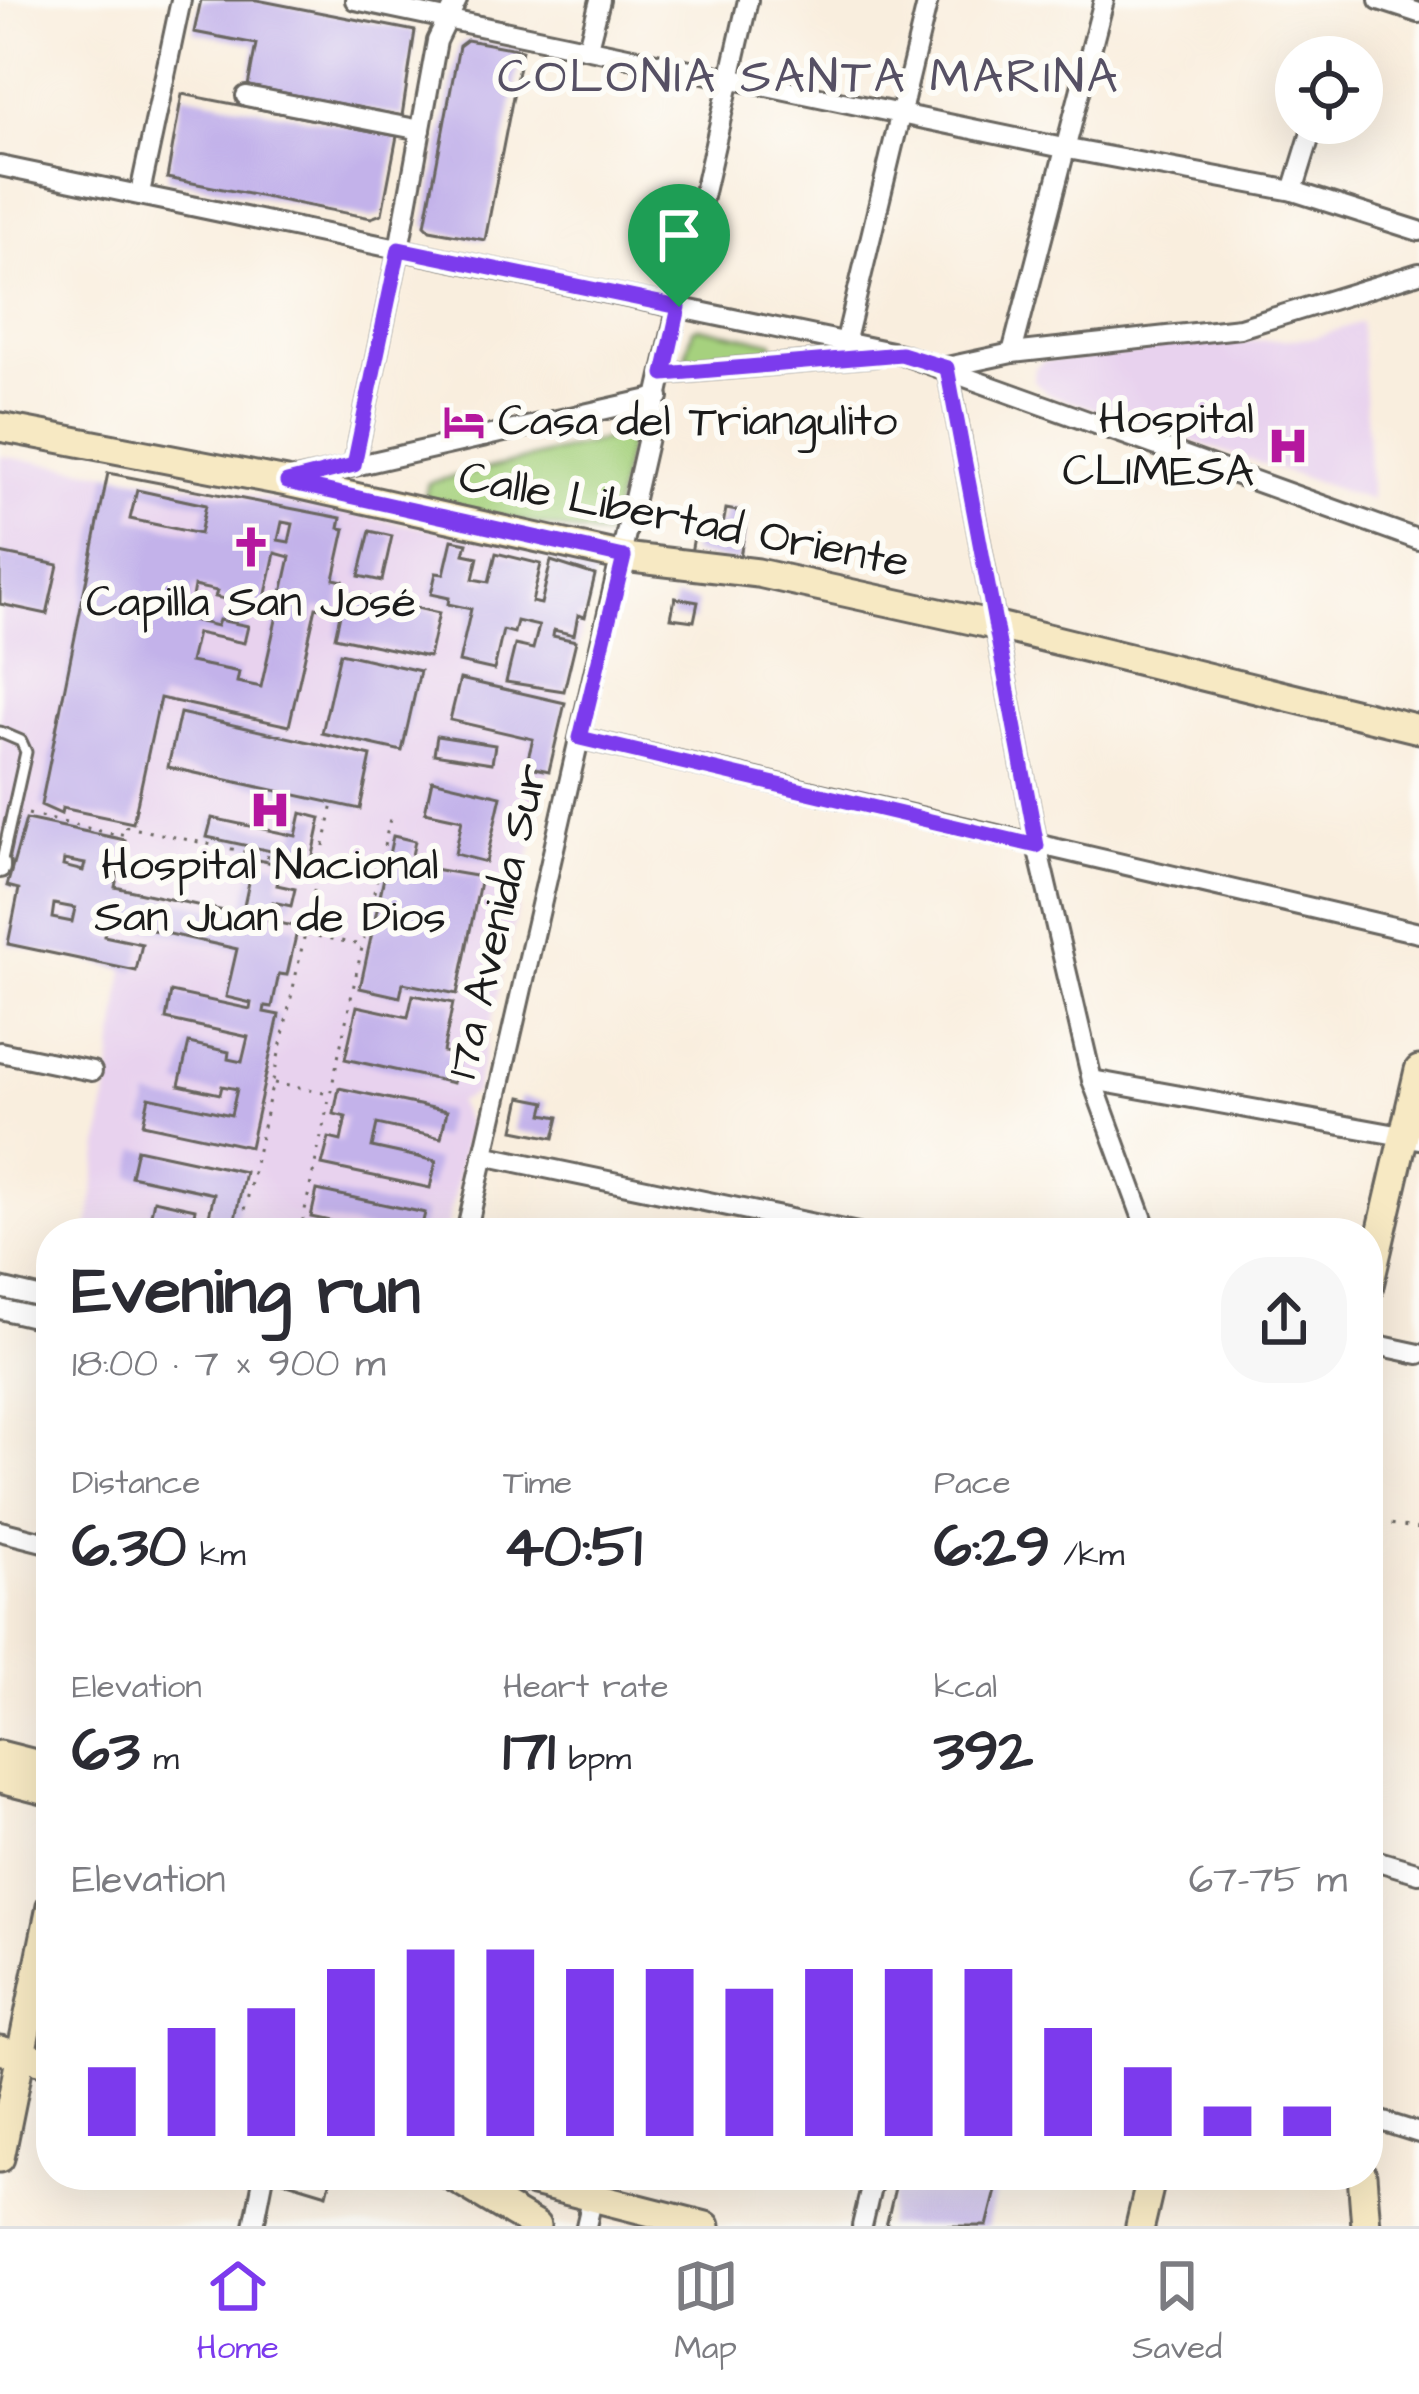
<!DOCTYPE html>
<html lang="en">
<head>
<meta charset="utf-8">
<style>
  body { margin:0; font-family:"Architects Daughter",sans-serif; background:#f7f7f7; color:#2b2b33; height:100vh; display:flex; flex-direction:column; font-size:45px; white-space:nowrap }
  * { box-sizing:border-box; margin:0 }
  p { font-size:39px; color:#7c7c81 }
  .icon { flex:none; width:66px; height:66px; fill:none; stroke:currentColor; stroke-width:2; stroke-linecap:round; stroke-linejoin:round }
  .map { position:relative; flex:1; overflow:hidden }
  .sheet { position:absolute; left:36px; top:1218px; width:1347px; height:972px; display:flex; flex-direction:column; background:#fff; border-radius:48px; box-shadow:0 12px 48px #0002 }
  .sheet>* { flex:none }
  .tools { position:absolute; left:1275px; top:36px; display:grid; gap:24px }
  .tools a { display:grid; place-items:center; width:108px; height:108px; border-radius:50%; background:#fff; box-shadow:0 12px 48px #0002; font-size:60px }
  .pin { position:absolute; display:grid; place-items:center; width:102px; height:102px; color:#fff; margin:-123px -51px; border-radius:50% 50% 50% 0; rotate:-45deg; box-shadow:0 0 12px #0007 }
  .pin .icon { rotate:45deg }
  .round { display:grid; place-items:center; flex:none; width:126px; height:126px; border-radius:48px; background:#f7f7f7 }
  .headline { display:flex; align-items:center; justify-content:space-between; height:204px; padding:0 36px }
  h1 { font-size:66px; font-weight:800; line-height:90px }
  .figures { display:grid; grid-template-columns:repeat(3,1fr); gap:18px; height:204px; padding:12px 36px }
  .figures div { display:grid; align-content:center }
  .figures b { font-size:60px; font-weight:800 }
  .figures small { font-size:33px; font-weight:400 }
  .figures p { font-size:33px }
  .chart { height:336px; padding:24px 36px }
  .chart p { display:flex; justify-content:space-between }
  .chart svg { width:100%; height:216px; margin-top:12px; stroke:#7c3aed; stroke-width:6 }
  .menu { display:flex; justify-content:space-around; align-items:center; height:168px; border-top:3px solid #e1e1e2; background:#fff; font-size:33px; color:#7c7c81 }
  .menu a { display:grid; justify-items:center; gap:6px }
  .menu .on { color:#7c3aed }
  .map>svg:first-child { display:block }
  .built { fill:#e8d2ee }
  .green { fill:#a6d17e; stroke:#61764d; stroke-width:3 }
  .building { fill:#c3b2ea; fill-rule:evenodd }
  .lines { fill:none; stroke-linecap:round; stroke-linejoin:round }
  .lane-casing { stroke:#696660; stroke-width:15 }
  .street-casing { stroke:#696660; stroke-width:24 }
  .secondary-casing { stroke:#696660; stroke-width:33 }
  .path { stroke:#696660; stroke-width:3; stroke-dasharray:3 9; stroke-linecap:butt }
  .lane { stroke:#fff; stroke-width:9 }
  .street { stroke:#fff; stroke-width:18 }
  .secondary { stroke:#f7e9c3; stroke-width:27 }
  .route-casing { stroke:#fff; stroke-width:24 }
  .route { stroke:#7c3aed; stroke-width:15 }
  .labels { text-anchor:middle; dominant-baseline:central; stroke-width:12; stroke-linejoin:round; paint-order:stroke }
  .poi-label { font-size:45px; fill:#1c1c1c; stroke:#fdfcf7 }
  .street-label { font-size:45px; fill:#1c1c1c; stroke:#fdfcf7 }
  .neighbourhood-label { font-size:48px; letter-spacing:3px; fill:#565064; stroke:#fdfcf7 }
</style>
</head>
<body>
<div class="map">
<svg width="1419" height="2226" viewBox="0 0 1419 2226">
  <rect width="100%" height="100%" fill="#fdfcf7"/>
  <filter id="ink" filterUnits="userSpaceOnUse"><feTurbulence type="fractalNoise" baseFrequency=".00833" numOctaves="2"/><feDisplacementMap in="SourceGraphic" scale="24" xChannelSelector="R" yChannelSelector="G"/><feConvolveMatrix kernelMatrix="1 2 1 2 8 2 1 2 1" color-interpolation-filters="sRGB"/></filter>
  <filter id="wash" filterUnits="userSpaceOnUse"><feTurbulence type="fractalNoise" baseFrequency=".004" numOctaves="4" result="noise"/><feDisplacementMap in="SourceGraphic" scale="48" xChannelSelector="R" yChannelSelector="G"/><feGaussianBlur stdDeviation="2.7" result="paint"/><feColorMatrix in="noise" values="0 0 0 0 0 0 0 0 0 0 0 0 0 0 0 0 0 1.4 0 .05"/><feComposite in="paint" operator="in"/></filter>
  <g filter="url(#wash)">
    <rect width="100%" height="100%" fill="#f9eede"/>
    <g class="built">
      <polygon points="1361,322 1371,500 1046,393 1034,380 1035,368 1043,361 1143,353 1144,346 1313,338"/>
      <polygon points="0,456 240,493 598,561 475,1093 457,1102 468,1125 446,1233 88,1233 124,969 8,944 19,890 7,886 14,851 0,848"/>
    </g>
    <g class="green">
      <polygon points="698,327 772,342 776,351 691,362 686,354 693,329"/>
      <polygon points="620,436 629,444 610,533 604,537 428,503 425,496 428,483"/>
    </g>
    <g id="blocks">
      <g class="building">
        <polygon points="201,0 257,0 415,31 402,116 248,86 256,44 194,32"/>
        <polygon points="467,40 522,50 485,240 430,230 425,225 459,46"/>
        <polygon points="182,94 397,136 382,214 371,218 167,178"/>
        <path d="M108,473L341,518L339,528L345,529L334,579L343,581L337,612L316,607L289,726L160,698L133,823L62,808L61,814L41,805ZM137,490L206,505L200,534L130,519ZM282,522L293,524L289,542L278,540ZM275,553L290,557L261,687L237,682L239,672L190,662L197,633L244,643L248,626L219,620L217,626L188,619L194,586L217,591L215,597L263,607Z"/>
        <polygon points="726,509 748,513 739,562 691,553 697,520 723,525"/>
        <polygon points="370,531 392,536 382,581 359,576"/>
        <polygon points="452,540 467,543 464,554 478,557 473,579 489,582 496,553 541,564 532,602 541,604 551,561 595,575 585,617 578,615 574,635 554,630 553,636 576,641 564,691 506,682 515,645 533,649 539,626 517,621 514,633 503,630 494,670 459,662 471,609 448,604 449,598 431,594 436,573 444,574"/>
        <polygon points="0,553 58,565 47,614 0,604"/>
        <polygon points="345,592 439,613 429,657 335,637"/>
        <polygon points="675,598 698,602 694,621 671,618"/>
        <polygon points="340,653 420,671 402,751 322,733"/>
        <polygon points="460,679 565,703 549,771 526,766 533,739 450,720"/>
        <polygon points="180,713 371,756 360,809 168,767"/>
        <polygon points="437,736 495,745 492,763 434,754"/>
        <polygon points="432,780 501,796 486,862 455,854 462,820 425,812"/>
        <polygon points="301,813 321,818 312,860 207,837 212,818 296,836"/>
        <path d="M26,819L125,840L115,887L242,915L254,859L282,865L277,885L295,889L291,906L273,902L269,921L298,927L287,975L279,974L272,1007L265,1006L264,1012L279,1015L250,1147L143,1124L149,1097L231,1115L237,1089L222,1086L220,1094L179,1085L189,1043L229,1052L228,1059L242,1062L248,1037L166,1019L171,992L250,1009L251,1003L226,997L237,949L107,920L104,936L142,944L136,971L8,944L19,889L7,886ZM64,860L85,864L83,871L63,866ZM54,904L75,908L72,922L52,918Z"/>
        <polygon points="393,836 415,841 410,865 481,877 457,994 403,983 400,997 360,988"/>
        <polygon points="413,995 453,1003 443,1052 459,1056 453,1083 345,1059 357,1006 408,1017"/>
        <polygon points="339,1088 447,1111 441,1138 377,1124 372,1147 436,1161 430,1188 322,1165 329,1138 341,1141 346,1117 334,1114"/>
        <polygon points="521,1097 546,1102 543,1114 559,1117 554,1138 514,1130"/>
        <polygon points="137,1149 245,1172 232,1233 147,1233 154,1200 195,1209 194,1217 208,1220 214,1194 131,1176"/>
        <polygon points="317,1190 425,1213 420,1233 386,1233 311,1217"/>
        <polygon points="264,2175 332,2175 327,2194"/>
        <polygon points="898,2175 1000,2175 987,2226 886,2226"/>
      </g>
    </g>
  </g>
  <g filter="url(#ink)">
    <use href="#blocks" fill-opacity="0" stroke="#696660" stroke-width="3"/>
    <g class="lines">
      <g class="lane-casing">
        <polyline id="lane" points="0,732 21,741 26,752 1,864"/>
      </g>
      <g class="street-casing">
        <g id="street">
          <polyline points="355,0 1068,149 1293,191 1419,231"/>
          <polyline points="1379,0 1419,13"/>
          <polyline points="588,47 600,0"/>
          <polyline points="246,96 421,130"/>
          <polyline points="0,166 901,354 1419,540"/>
          <polyline points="1293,191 1314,123"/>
          <polyline points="140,193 181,0"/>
          <polyline points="845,344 928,0"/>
          <polyline points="1012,353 1104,0"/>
          <polyline points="947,367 1037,846 1092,1080 1148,1233"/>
          <polyline points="947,367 1012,353 1240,328 1419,273"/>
          <polyline points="664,374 875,356"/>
          <polyline points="354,465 399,249 437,41 457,0"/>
          <polyline points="297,479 659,397"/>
          <polyline points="580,738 1419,933"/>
          <polyline points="0,864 0,868"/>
          <polyline points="0,1052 92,1071"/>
          <polyline points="1092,1080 1419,1139"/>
          <polyline points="483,1155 858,1233"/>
          <polyline points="466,1233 748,0"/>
          <polyline points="0,1288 51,1300"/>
          <polyline points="0,1309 51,1321"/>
          <polyline points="1368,1343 1419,1354"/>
          <polyline points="0,1531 51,1544"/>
          <polyline points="1368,1858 1419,1873"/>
          <polyline points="1368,2117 1419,2133"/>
          <polyline points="254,2226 264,2175"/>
          <polyline points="586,2226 598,2175"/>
          <polyline points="862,2226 874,2175"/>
        </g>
      </g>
      <g class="secondary-casing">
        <g id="secondary">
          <polyline points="0,427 287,482 624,557 758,573 994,625 1419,729"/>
          <polyline points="1368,1290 1419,1070"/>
          <polyline points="0,1755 51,1768"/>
          <polyline points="0,1779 51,1792"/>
          <polyline points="0,2050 51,2063"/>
          <polyline points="0,2158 51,1906"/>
          <polyline points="450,2175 536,2226"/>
          <polyline points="506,2175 706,2226"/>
          <polyline points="1362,2175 1366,2226"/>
          <polyline points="1140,2226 1152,2175"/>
        </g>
      </g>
      <g class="path">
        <polyline points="28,814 121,836 123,826 374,879"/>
        <polyline points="306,934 361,945"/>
        <polyline points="274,1083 329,1094"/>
        <polyline points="240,1233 333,804"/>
        <polyline points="300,1233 391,814"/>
        <polyline points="1368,1520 1419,1529"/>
      </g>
      <use href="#lane" class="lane"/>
      <use href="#street" class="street"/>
      <use href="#secondary" class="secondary"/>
    </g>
  </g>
  <g class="lines" filter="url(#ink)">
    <g class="route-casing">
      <polygon id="route" points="399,249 679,307 664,374 901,354 947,368 1037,846 580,738 624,557 287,482 354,465"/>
    </g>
    <use href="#route" class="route"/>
  </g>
  <defs>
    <g id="hotel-bare" transform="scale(3.24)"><path d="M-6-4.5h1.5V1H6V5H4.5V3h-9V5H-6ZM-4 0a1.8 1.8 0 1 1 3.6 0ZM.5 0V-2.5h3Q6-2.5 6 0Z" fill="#b5179e" stroke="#fdfcf7" stroke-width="2.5" paint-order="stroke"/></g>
    <g id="hospital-bare" transform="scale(3.24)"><path d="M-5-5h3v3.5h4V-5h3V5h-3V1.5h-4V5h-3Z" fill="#b5179e" stroke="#fdfcf7" stroke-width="2.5" paint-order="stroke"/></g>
    <g id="church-bare" transform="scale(3.24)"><path d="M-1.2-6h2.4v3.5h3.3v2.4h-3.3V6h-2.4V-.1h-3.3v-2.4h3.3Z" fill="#b5179e" stroke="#fdfcf7" stroke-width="2.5" paint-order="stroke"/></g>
  </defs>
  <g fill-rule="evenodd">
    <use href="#hotel-bare" x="464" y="422"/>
    <use href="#hospital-bare" x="1288" y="446"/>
    <use href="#church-bare" x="251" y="547"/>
    <use href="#hospital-bare" x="270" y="810"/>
  </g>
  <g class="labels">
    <g class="poi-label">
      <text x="1254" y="420" text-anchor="end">Hospital<tspan x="1254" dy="52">CLIMESA</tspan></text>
      <text x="498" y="422" text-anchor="start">Casa del Triangulito</text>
      <text x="251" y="603">Capilla San José</text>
      <text x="270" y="866">Hospital Nacional<tspan x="270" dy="52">San Juan de Dios</tspan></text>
    </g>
    <g class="street-label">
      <text transform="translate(684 520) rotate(11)">Calle Libertad Oriente</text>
      <text transform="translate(498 921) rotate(-77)">17a Avenida Sur</text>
    </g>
    <g class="neighbourhood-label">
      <text x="809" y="78">COLONIA SANTA MARINA</text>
    </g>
  </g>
</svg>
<div class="tools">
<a><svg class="icon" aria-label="locate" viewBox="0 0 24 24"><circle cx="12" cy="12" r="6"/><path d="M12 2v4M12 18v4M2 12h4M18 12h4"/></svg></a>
</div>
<div class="pin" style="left:679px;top:307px;background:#1e9e55"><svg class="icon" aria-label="arrive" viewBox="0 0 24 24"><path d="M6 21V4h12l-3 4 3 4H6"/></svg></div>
<section class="sheet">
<div class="headline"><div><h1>Evening run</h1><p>18:00 · 7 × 900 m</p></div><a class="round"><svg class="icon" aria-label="share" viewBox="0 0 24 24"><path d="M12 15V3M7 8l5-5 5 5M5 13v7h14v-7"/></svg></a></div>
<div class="figures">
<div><p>Distance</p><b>6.30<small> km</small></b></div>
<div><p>Time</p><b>40:51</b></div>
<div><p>Pace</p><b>6:29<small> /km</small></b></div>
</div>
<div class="figures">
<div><p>Elevation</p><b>63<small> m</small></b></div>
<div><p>Heart rate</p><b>171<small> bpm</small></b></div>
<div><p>kcal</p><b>392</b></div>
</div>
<div class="chart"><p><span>Elevation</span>67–75 m</p>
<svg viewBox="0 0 160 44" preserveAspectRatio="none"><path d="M5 44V30M15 44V22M25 44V18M35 44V10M45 44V6M55 44V6M65 44V10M75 44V10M85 44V14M95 44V10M105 44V10M115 44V10M125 44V22M135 44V30M145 44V38M155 44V38"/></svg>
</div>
</section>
</div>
<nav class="menu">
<a class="on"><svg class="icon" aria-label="home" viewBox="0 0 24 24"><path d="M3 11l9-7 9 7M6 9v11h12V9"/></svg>Home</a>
<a><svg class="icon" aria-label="map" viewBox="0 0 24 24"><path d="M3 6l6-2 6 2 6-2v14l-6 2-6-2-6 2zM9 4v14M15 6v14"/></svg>Map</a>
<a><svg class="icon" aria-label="saved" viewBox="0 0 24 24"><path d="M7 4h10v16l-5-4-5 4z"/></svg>Saved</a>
</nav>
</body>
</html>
